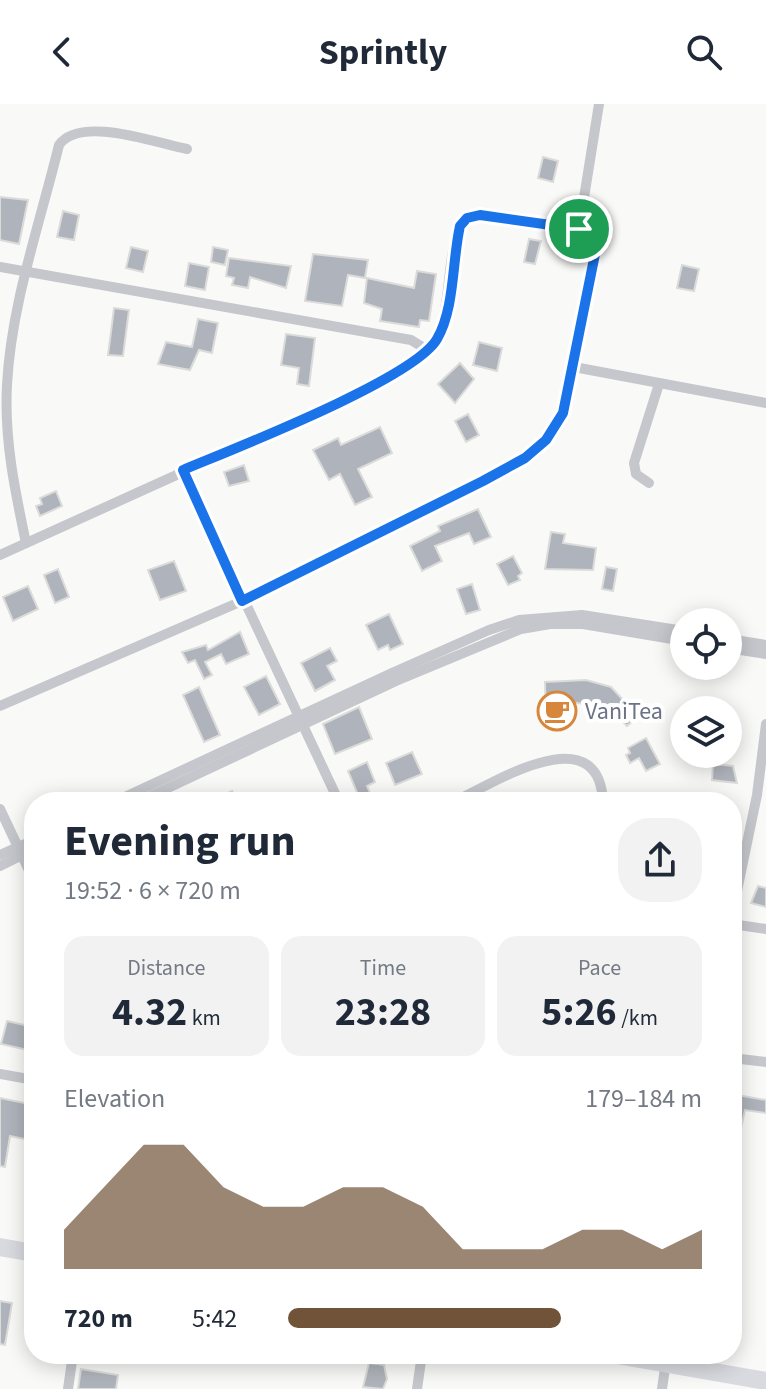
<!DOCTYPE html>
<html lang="en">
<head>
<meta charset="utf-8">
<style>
  body { margin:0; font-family:"Source Sans 3",sans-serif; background:#f2f2f3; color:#1f2937; height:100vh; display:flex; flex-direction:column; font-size:30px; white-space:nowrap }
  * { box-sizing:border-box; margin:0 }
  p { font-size:26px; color:#747a83 }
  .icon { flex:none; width:44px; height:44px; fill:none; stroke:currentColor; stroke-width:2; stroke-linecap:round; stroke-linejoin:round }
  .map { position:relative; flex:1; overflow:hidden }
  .drawer { position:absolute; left:24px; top:688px; width:718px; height:572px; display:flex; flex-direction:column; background:#fff; border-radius:32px; box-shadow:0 4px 20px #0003 }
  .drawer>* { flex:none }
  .controls { position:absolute; left:670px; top:504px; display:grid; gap:16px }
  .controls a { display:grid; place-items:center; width:72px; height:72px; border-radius:50%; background:#fff; box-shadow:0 4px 20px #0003; font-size:40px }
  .pin { position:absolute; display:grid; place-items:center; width:68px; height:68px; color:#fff; margin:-34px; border:4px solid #fff; border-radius:50%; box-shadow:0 2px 8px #0007 }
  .round { display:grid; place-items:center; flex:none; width:84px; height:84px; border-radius:32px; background:#f2f2f3 }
  .overview { display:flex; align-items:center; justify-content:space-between; height:136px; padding:0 40px }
  h1 { font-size:44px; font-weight:700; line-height:60px }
  .metrics { display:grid; grid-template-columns:repeat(3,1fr); gap:12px; height:136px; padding:8px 40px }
  .metrics div { display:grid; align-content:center; border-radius:20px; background:#f2f2f3; text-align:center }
  .metrics b { font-size:40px; font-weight:700 }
  .metrics small { font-size:22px; font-weight:400 }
  .metrics p { font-size:22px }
  .chart { height:224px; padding:16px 40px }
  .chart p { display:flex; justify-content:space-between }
  .chart svg { width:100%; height:144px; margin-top:8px; fill:#715339; opacity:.7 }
  ul { padding:0 40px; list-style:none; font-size:26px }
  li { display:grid; grid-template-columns:128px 96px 1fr; align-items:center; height:60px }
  li i { height:20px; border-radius:10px; background:#715339 }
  header { display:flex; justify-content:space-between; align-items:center; height:104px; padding:0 40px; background:#fff; font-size:36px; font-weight:700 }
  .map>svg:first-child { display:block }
  .building { fill:#afb3bb; stroke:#dbdbda; stroke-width:2 }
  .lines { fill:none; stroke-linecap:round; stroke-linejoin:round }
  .street { stroke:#c5c7cc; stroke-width:10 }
  .highway { stroke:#d8dadf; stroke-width:18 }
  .route-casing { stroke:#fff; stroke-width:16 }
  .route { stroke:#1a73e8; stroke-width:10 }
  .labels { text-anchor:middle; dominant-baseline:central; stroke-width:8; stroke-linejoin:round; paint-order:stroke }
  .poi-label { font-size:24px; fill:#6b7386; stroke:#fff; text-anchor:start }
</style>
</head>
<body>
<header><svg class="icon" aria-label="back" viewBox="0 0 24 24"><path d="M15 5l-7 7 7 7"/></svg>Sprintly<svg class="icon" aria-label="search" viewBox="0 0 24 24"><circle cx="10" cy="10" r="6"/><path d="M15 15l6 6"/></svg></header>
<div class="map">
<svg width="766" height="1285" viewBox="0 0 766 1285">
  <rect width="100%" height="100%" fill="#f9f9f8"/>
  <g class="building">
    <polygon points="543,53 558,57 553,78 538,74"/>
    <polygon points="0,93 28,96 19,140 0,136"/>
    <polygon points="63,107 79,111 74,136 57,133"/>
    <polygon points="529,135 541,137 535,160 524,158"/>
    <polygon points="131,143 148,147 143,168 126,164"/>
    <polygon points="213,143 228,146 225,161 211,158"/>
    <polygon points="313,150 368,156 365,174 348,171 342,202 305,197"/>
    <polygon points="229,154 291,162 286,184 250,173 248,184 232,181 234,174 226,172"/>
    <polygon points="189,159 209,163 205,186 185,182"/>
    <polygon points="682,161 699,165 694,187 677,184"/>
    <polygon points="417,167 436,170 429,217 420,216 419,223 380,217 382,205 364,199 367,174 414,184"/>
    <polygon points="114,204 129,206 123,252 108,251"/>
    <polygon points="198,215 218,219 212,249 199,246 190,266 158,260 166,238 192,243"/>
    <polygon points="286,230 315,234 309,282 297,280 299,264 281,261"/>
    <polygon points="479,238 502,244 497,267 473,261"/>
    <polygon points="460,259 474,275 455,299 438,280"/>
    <polygon points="468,310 479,331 466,338 455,317"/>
    <polygon points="380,323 392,349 358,365 372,393 355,401 340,370 329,376 313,346 338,334 341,341"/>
    <polygon points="244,361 249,377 229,382 224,368"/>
    <polygon points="56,387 62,402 40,412 36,402 42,400 40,394"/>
    <polygon points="478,405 491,433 474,440 469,429 435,442 442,457 422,467 410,442 440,427 438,422"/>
    <polygon points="551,428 565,430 563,439 596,444 593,466 545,465"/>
    <polygon points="513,452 522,469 518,472 520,476 508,481 497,460"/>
    <polygon points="174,457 186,487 160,496 148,466"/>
    <polygon points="606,463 617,465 613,487 602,485"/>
    <polygon points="58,465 69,493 55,499 44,471"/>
    <polygon points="472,480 480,506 466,510 457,485"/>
    <polygon points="28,482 38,505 13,517 3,493"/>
    <polygon points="389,510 403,540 390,546 388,541 378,546 366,521"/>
    <polygon points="240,528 249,550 226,560 221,550 205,558 212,571 204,575 195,556 188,559 182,548 206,541 208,546"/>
    <polygon points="330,544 337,557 327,562 335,576 315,587 301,559"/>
    <polygon points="266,572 280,600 259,611 244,583"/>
    <polygon points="586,576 611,583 638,612 627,622 608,602 566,598 567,615 546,616 545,578"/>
    <polygon points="199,583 220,631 204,638 183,591"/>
    <polygon points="359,603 372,635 335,650 323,620"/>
    <polygon points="646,634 660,660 646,667 639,654 630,659 626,651 630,649 628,644"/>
    <polygon points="412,648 422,670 395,681 386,659"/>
    <polygon points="367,658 375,678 367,682 373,696 361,698 348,667"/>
    <polygon points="713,660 733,662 737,679 712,676"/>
    <polygon points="232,687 237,698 209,698"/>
    <polygon points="758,782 766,784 766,803 751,799"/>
    <polygon points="7,917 33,923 28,946 1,940"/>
    <polygon points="732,990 766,996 766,1009 745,1006 736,1046 732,1045"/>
    <polygon points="0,994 34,1001 34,1037 10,1032 5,1063 0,1062"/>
    <polygon points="0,1197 12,1199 5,1241 0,1240"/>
    <polygon points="369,1259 384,1261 387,1275 383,1285 363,1283"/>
    <polygon points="81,1265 118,1271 116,1285 78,1285"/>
  </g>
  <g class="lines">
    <g class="street">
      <polyline points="579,125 599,0"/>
      <polyline points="0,163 411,236 429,247 344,295 0,451"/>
      <polyline points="574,263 766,299"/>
      <polyline points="183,366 339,698"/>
      <polyline points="649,379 636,370 634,359 659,280"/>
      <path d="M26,439C15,387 4,335 7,281C11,201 40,119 59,41C80,11 156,39 187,45"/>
      <polyline points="728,535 766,541"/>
      <polyline points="728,544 766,550"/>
      <path d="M0,602L242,497L525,354L546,336L563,309L596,145L594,135L579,125L480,111C471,113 464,114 460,124C443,164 455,209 429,247"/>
      <polyline points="114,698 392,569 489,526 519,516 582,511 684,527"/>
      <polyline points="138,698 396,577 521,525 550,520 583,520 684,537"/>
      <path d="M454,698C493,679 599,611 603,698"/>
      <polyline points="0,705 34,777"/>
      <polyline points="0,751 34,736"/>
      <polyline points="0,762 34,745"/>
      <polyline points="732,811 757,691 766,620"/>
      <polyline points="732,820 766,825"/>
      <polyline points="732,954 766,958"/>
      <polyline points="0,970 34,976"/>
      <polyline points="68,1285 73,1250"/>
      <polyline points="417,1285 422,1250"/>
      <polyline points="662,1285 667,1250"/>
    </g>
    <g class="highway">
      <polyline points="0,1143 34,1149"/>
      <polyline points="611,1250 766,1277"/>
    </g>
  </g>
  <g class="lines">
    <g class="route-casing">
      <path id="route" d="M480,111L579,125L594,135L596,145L563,309L546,336L525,354L483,377L242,497L183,366C233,345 414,275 437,235C455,204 452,157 460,122L467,114Z"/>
    </g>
    <use href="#route" class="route"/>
  </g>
  <defs>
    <g id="cafe-ring" transform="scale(2)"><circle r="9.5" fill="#fff" stroke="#d6873b" stroke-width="1.5"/><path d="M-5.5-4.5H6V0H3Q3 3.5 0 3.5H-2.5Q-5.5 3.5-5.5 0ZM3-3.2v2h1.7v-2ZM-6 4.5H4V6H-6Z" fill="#d6873b"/></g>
  </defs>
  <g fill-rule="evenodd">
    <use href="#cafe-ring" x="557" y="607"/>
  </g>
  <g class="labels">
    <g class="poi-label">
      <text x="585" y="607">VaniTea</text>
    </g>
  </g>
</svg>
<div class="controls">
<a><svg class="icon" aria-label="locate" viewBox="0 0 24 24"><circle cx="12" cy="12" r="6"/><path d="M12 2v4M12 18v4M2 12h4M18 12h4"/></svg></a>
<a><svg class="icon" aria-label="layers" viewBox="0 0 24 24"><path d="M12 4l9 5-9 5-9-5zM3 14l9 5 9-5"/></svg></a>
</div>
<div class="pin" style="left:579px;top:125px;background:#1e9e55"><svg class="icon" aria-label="arrive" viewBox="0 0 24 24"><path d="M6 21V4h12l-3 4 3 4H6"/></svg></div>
<section class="drawer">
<div class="overview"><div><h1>Evening run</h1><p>19:52 · 6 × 720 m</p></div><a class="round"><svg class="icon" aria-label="share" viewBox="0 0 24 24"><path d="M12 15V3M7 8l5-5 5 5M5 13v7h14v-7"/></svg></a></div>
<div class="metrics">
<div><p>Distance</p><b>4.32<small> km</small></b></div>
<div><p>Time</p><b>23:28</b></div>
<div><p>Pace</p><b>5:26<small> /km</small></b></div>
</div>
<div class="chart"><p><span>Elevation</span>179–184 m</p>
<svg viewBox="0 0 160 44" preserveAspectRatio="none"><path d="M0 44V32L10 19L20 6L30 6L40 19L50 25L60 25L70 19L80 19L90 25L100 38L110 38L120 38L130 32L140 32L150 38L160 32V44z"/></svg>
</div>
<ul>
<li><b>720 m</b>5:42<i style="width:66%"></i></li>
</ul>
</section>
</div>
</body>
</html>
